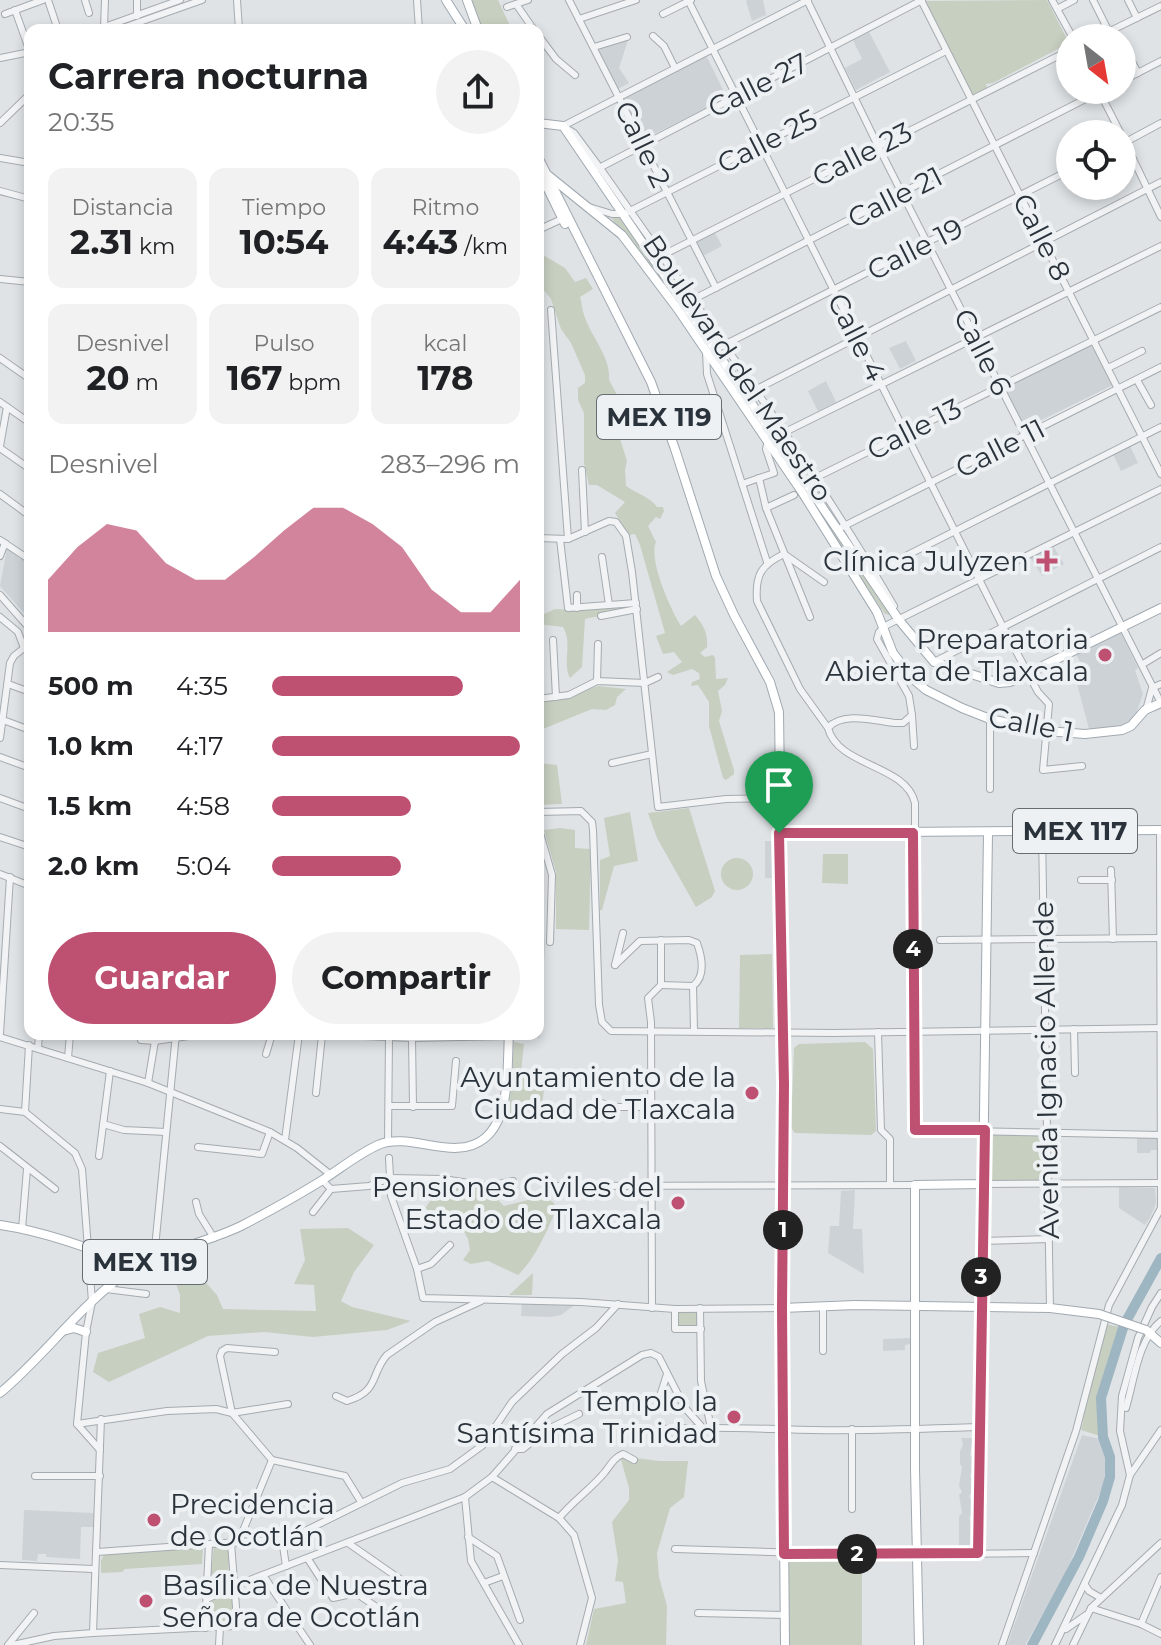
<!DOCTYPE html>
<html lang="es">
<head>
<meta charset="utf-8">
<style>
  body { margin:0; font-family:Montserrat,sans-serif; background:#f2f2f2; color:#202124; height:100vh; display:flex; flex-direction:column; font-size:30px; white-space:nowrap }
  * { box-sizing:border-box; margin:0 }
  p { font-size:26px; color:#757577 }
  .icon { flex:none; width:44px; height:44px; fill:none; stroke:currentColor; stroke-width:2; stroke-linecap:round; stroke-linejoin:round }
  .map { position:relative; flex:1; overflow:hidden }
  .panel { position:absolute; left:24px; top:24px; width:520px; height:1016px; display:flex; flex-direction:column; background:#fff; border-radius:16px; box-shadow:0 4px 12px #0003 }
  .panel>* { flex:none }
  .needle { width:52px; rotate:149deg }
  .buttons { position:absolute; left:1056px; top:24px; display:grid; gap:16px }
  .buttons a { display:grid; place-items:center; width:80px; height:80px; border-radius:50%; background:#fff; box-shadow:0 4px 12px #0003; font-size:40px }
  .pin { position:absolute; display:grid; place-items:center; width:68px; height:68px; color:#fff; margin:-82px -34px; border-radius:50% 50% 50% 0; rotate:-45deg; box-shadow:0 0 8px #0007 }
  .pin .icon { rotate:45deg }
  .km { position:absolute; width:40px; height:40px; margin:-20px; border-radius:50%; background:#222; color:#fff; font-size:22px; line-height:40px; text-align:center }
  .round { display:grid; place-items:center; flex:none; width:84px; height:84px; border-radius:42px; background:#f2f2f2 }
  .overview { display:flex; align-items:center; justify-content:space-between; height:136px; padding:0 24px }
  h1 { font-size:36px; font-weight:700; line-height:60px }
  .metrics { display:grid; grid-template-columns:repeat(3,1fr); gap:12px; height:136px; padding:8px 24px }
  .metrics div { display:grid; align-content:center; border-radius:16px; background:#f2f2f2; text-align:center }
  .metrics b { font-size:34px; font-weight:700 }
  .metrics small { font-size:22px; font-weight:400 }
  .metrics p { font-size:22px }
  .chart { height:224px; padding:16px 24px }
  .chart p { display:flex; justify-content:space-between }
  .chart svg { width:100%; height:144px; margin-top:8px; fill:#be5172; opacity:.7 }
  .action { display:flex; gap:16px; margin-top:auto; padding:16px 24px }
  .action a { flex:1; height:92px; border-radius:48px; background:#be5172; color:#fff; font-size:32px; font-weight:700; line-height:92px; text-align:center }
  .action a+a { background:#f2f2f2; color:#202124 }
  ul { padding:0 24px; list-style:none; font-size:26px }
  li { display:grid; grid-template-columns:128px 96px 1fr; align-items:center; height:60px }
  li i { height:20px; border-radius:10px; background:#be5172 }
  .map>svg:first-child { display:block }
  .built { fill:#cdd2d7 }
  .green { fill:#c7cfc1 }
  .lines { fill:none; stroke-linecap:round; stroke-linejoin:round }
  .river { stroke:#9eb5c2; stroke-width:10 }
  .minor-casing { stroke:#a5abaf; stroke-width:8 }
  .major-casing { stroke:#a0a9b1; stroke-width:10 }
  .minor { stroke:#f1f3f5; stroke-width:6 }
  .major { stroke:#fff; stroke-width:8 }
  .major-bridge-casing { stroke:#a0a9b1; stroke-width:10; stroke-linecap:butt }
  .major-bridge { stroke:#fff; stroke-width:8 }
  .route-casing { stroke:#fff; stroke-width:16 }
  .route { stroke:#be5172; stroke-width:10 }
  .poi-dot { fill:#be5172; stroke:#eef1f4; stroke-width:3 }
  .labels { text-anchor:middle; dominant-baseline:central; stroke-width:8; stroke-linejoin:round; paint-order:stroke }
  .shield { fill:#eef1f4; stroke:#656c72; stroke-width:2 }
  .shield-label { font-size:26px; font-weight:bold; fill:#2a333b }
  .street-label { font-size:28px; fill:#2a333b; stroke:#eef1f4 }
  .poi-label { font-size:28px; fill:#2a333b; stroke:#eef1f4; text-anchor:end }
</style>
</head>
<body>
<div class="map">
<svg width="1161" height="1645" viewBox="0 0 1161 1645">
  <rect width="100%" height="100%" fill="#dfe3e6"/>
  <g class="built">
    <polygon points="748,0 763,0 766,15 752,21 746,1"/>
    <polygon points="869,32 890,72 856,90 845,68 862,59 853,40"/>
    <polygon points="629,37 619,68 629,83 618,89 597,50"/>
    <polygon points="706,55 727,98 642,140 623,98"/>
    <polygon points="714,231 722,246 703,256 696,240"/>
    <polygon points="906,341 916,361 900,369 889,348"/>
    <polygon points="1091,344 1113,385 1025,428 1005,388"/>
    <polygon points="826,381 836,402 818,411 808,391"/>
    <polygon points="1130,446 1138,463 1121,471 1113,454"/>
    <polygon points="1053,546 1064,564 1042,576 1030,557"/>
    <polygon points="7,548 20,559 30,560 30,620 0,586"/>
    <polygon points="1120,631 1138,668 1135,670 1143,694 1136,714 1126,725 1089,729 1076,680 1087,676 1076,654"/>
    <rect x="765" y="841" width="10" height="37"/>
    <polygon points="538,842 545,946 540,1038 515,1034 538,1034"/>
    <polygon points="1137,1137 1158,1137 1158,1150 1151,1150 1150,1153 1137,1153"/>
    <polygon points="1119,1187 1155,1188 1156,1203 1151,1216 1145,1225 1119,1208"/>
    <polygon points="855,1190 853,1229 862,1229 864,1274 828,1253 830,1226 839,1226 841,1191"/>
    <polygon points="522,1303 576,1304 561,1315 550,1317 521,1316"/>
    <polygon points="910,1338 910,1344 905,1345 905,1350 883,1351 883,1339"/>
    <polygon points="1082,1435 1100,1439 1106,1462 1104,1483 1063,1579 1025,1645 1007,1645"/>
    <polygon points="961,1438 973,1438 970,1455 973,1458 972,1471 970,1476 973,1480 972,1492 969,1496 972,1502 972,1515 969,1518 972,1524 972,1549 959,1549 959,1517 962,1513 959,1495 962,1492 959,1486 962,1467 960,1464 960,1451 963,1445"/>
    <polygon points="24,1510 94,1513 93,1527 81,1527 80,1559 46,1557 46,1554 38,1554 37,1561 22,1560"/>
  </g>
  <g class="green">
    <polygon points="471,0 498,0 512,30 483,30"/>
    <polygon points="1047,0 1069,43 993,83 986,84 987,88 973,95 925,1"/>
    <polygon points="610,216 623,217 891,611 889,615 885,614 723,367"/>
    <path d="M538,252L565,268L575,282L586,278L593,289L580,297C582,303 582,310 584,315C592,339 611,357 609,380L621,402L624,413L619,425L620,439L627,461L625,470L626,486C637,494 649,496 657,507H663L664,511L660,519L656,517L648,526L656,542C648,560 671,610 681,626L695,615C704,626 708,633 707,647L700,653L705,657L713,655L715,658L716,679L728,678L725,685L718,691L722,711L719,721L734,770V774L726,780L723,778L709,726V702L698,685L691,686L692,682L700,679L699,673L692,669L673,675L667,672L682,662L674,652L663,654L656,636L665,633L640,545L635,534L629,535L615,513L625,502L597,485H589L584,463V413L578,400V388L585,383V375L571,343L561,329L551,299L538,283Z"/>
    <path d="M626,606L625,611C613,617 598,615 585,619L582,667L570,678C562,661 573,644 563,627L538,624V617L555,609L571,610Z"/>
    <polygon points="598,686 626,689 617,697 615,705 606,710 592,709 538,731 538,704"/>
    <polygon points="538,763 557,765 562,804 538,805"/>
    <polygon points="689,808 715,891 712,897 696,907 657,838 648,813"/>
    <polygon points="630,812 638,861 614,866 602,910 600,910 600,860 610,856 604,818"/>
    <polygon points="560,828 575,830 575,848 591,849 589,930 556,929 556,872 544,830"/>
    <polygon points="823,854 848,854 848,884 822,883"/>
    <circle cx="737" cy="874" r="16"/>
    <polygon points="772,954 773,1028 739,1028 740,955"/>
    <path d="M514,1042L524,1044L521,1072L544,1081C544,1118 536,1102 512,1115L509,1112Z"/>
    <polygon points="865,1042 873,1049 876,1131 871,1135 795,1133 791,1128 794,1048 799,1044"/>
    <polygon points="989,1134 1044,1134 1044,1180 989,1181"/>
    <path d="M457,1184L493,1188L499,1191V1201L504,1206L544,1196L554,1203L556,1210C547,1231 535,1259 518,1275L488,1261L471,1264L463,1260L470,1250L468,1239L461,1226L451,1227L445,1213L432,1221L426,1207L433,1197L439,1196V1192L447,1186Z"/>
    <polygon points="348,1228 374,1245 354,1272 341,1301 352,1307 411,1321 387,1330 313,1337 264,1332 208,1336 109,1382 93,1372 98,1353 145,1338 139,1314 160,1307 180,1313 180,1295 175,1281 196,1272 217,1295 223,1309 316,1311 314,1285 294,1284 305,1260 300,1229"/>
    <polygon points="533,1273 532,1295 509,1295"/>
    <polygon points="700,1308 704,1317 700,1318 701,1329 675,1329 675,1309"/>
    <path d="M1105,1324L1120,1327C1107,1366 1098,1394 1100,1436L1081,1430Z"/>
    <polygon points="620,1456 659,1461 688,1461 684,1497 670,1508 657,1553 659,1577 667,1606 666,1645 586,1645 594,1609 626,1603 623,1582 615,1581 618,1560 612,1522 629,1500 629,1488"/>
    <polygon points="230,1543 228,1578 209,1592 214,1545"/>
    <polygon points="203,1546 202,1564 125,1569 122,1572 101,1573 101,1560 105,1553"/>
    <rect x="788" y="1556" width="74" height="89"/>
    <polygon points="233,1589 234,1621 210,1621 212,1599"/>
  </g>
  <g class="lines">
    <polyline class="river" points="1032,1645 1079,1557 1103,1501 1110,1477 1110,1457 1103,1437 1101,1398 1124,1325 1161,1258"/>
    <g class="minor-casing">
      <g id="minor">
        <polyline points="48,0 58,30"/>
        <polyline points="85,0 89,13"/>
        <polyline points="237,0 239,30"/>
        <polyline points="417,0 419,30"/>
        <polyline points="569,0 716,288"/>
        <polyline points="688,0 1003,627 1038,692 1049,704 1043,770 1082,766"/>
        <polyline points="807,0 878,146 1161,703"/>
        <polyline points="921,0 1161,474"/>
        <polyline points="1052,0 1073,38"/>
        <polyline points="1093,0 1109,32"/>
        <polyline points="1128,0 1137,18"/>
        <polyline points="516,4 534,30"/>
        <polyline points="507,7 528,0"/>
        <polyline points="1057,9 1074,0"/>
        <polyline points="15,10 30,52"/>
        <polyline points="5,14 43,0"/>
        <polyline points="663,14 691,0"/>
        <polyline points="137,16 137,0"/>
        <polyline points="579,19 636,0"/>
        <polyline points="104,27 105,0"/>
        <polyline points="96,30 180,0"/>
        <polyline points="117,30 202,0"/>
        <polyline points="538,35 556,59 575,75"/>
        <polyline points="653,36 664,46 675,68"/>
        <polyline points="1096,38 1161,6"/>
        <polyline points="594,47 627,37"/>
        <polyline points="0,58 30,52"/>
        <polyline points="1130,58 1138,73"/>
        <polyline points="1122,81 1161,61"/>
        <polyline points="1099,91 1121,134"/>
        <polyline points="0,123 30,94"/>
        <polyline points="563,126 808,0"/>
        <path d="M566,128L574,133L600,168C701,312 805,454 894,606"/>
        <polyline points="1122,136 1161,217"/>
        <polyline points="1122,144 1161,123"/>
        <polyline points="0,158 30,163"/>
        <polyline points="599,168 922,0"/>
        <polyline points="0,191 30,199"/>
        <polyline points="538,191 546,186"/>
        <polyline points="589,207 612,214 624,214 946,51"/>
        <polyline points="538,230 564,218"/>
        <polyline points="659,257 1070,50"/>
        <polyline points="0,279 30,282"/>
        <polyline points="690,301 1103,90"/>
        <polyline points="551,310 568,539"/>
        <polyline points="720,347 1070,170"/>
        <polyline points="706,352 707,374 767,562"/>
        <polyline points="0,358 30,379"/>
        <polyline points="1108,368 1142,351"/>
        <polyline points="1137,380 1151,405"/>
        <polyline points="751,392 1161,182"/>
        <polyline points="0,402 30,423"/>
        <polyline points="779,435 1161,246"/>
        <polyline points="0,446 7,407"/>
        <polyline points="0,448 30,469"/>
        <polyline points="582,470 585,532"/>
        <polyline points="759,478 766,508 810,617"/>
        <polyline points="811,480 1161,307"/>
        <polyline points="742,484 774,473 766,449 768,440"/>
        <path d="M1161,489L885,626L879,632L877,639L909,696L912,715L903,723H895C876,721 842,711 828,728C838,767 906,764 915,803V1130L1161,1135"/>
        <polyline points="0,494 30,516"/>
        <polyline points="766,508 794,495"/>
        <polyline points="842,527 1161,367"/>
        <polyline points="538,538 568,539 609,521 616,522 626,536 632,572 658,807 726,799 779,798"/>
        <polyline points="560,539 568,608 636,603"/>
        <polyline points="0,540 30,560"/>
        <path d="M784,554C761,565 755,575 757,601L800,689L828,728"/>
        <polyline points="784,554 824,582"/>
        <polyline points="0,556 5,543"/>
        <polyline points="602,557 609,605"/>
        <polyline points="874,572 1161,427"/>
        <polyline points="0,595 30,629"/>
        <polyline points="577,595 577,608"/>
        <polyline points="601,616 637,609"/>
        <polyline points="0,617 18,632 24,648 30,653"/>
        <polyline points="553,640 556,697"/>
        <polyline points="934,662 1161,547"/>
        <polyline points="1143,664 1161,653"/>
        <polyline points="597,681 598,644"/>
        <polyline points="8,684 30,692"/>
        <polyline points="538,699 569,695 597,681 645,683 658,677"/>
        <polyline points="1146,710 1152,688 1161,684"/>
        <polyline points="912,715 914,746"/>
        <polyline points="3,720 30,730"/>
        <polyline points="0,738 10,663 14,656 24,648"/>
        <polyline points="0,757 30,768"/>
        <polyline points="612,763 652,754"/>
        <polyline points="990,789 990,719"/>
        <polyline points="0,798 30,809"/>
        <polyline points="538,812 581,811 592,822 593,830 599,1005 602,1022 611,1031 833,1033 1161,1028"/>
        <polyline points="538,826 552,875 550,942"/>
        <polyline points="1160,830 1161,1209"/>
        <polyline points="1042,831 1050,1308"/>
        <polyline points="0,837 30,847"/>
        <polyline points="1111,870 1113,939"/>
        <polyline points="0,874 30,886"/>
        <polyline points="1081,880 1112,880"/>
        <polyline points="940,940 1161,938"/>
        <path d="M615,965L640,941L689,940L697,943C702,957 706,976 693,986L694,1030"/>
        <polyline points="615,965 623,933"/>
        <polyline points="661,985 693,986"/>
        <polyline points="1074,1029 1075,1073"/>
        <polyline points="878,1032 881,1130 890,1139 890,1184"/>
        <polyline points="0,1034 10,877"/>
        <polyline points="317,1034 412,1038 508,1036"/>
        <polyline points="0,1037 148,1083 270,1132 297,1148 331,1175"/>
        <polyline points="412,1038 413,1107"/>
        <polyline points="141,1040 155,1041 202,1034"/>
        <polyline points="29,1045 25,1112 75,1153 82,1169 92,1302 86,1332 77,1424 100,1450"/>
        <polyline points="38,1048 39,1034"/>
        <polyline points="266,1054 272,1034"/>
        <polyline points="68,1058 70,1034"/>
        <polyline points="148,1083 155,1041"/>
        <polyline points="316,1093 322,1035"/>
        <polyline points="601,1103 615,1107 652,1107"/>
        <polyline points="390,1106 452,1106 456,1061"/>
        <polyline points="0,1109 25,1112"/>
        <polyline points="103,1124 124,1130 166,1132"/>
        <polyline points="285,1140 299,1034"/>
        <polyline points="388,1141 389,1038"/>
        <polyline points="0,1146 55,1189"/>
        <polyline points="198,1147 262,1154 270,1132"/>
        <polyline points="99,1156 110,1071"/>
        <polyline points="389,1158 391,1196 417,1269 423,1298 581,1302 675,1309 782,1308"/>
        <polyline points="322,1180 331,1189 369,1186 390,1178 443,1179 488,1186 513,1181"/>
        <polyline points="554,1186 915,1185"/>
        <polyline points="196,1202 199,1214 214,1238"/>
        <polyline points="313,1212 331,1189"/>
        <polyline points="22,1229 27,1169"/>
        <polyline points="981,1241 1049,1239"/>
        <polyline points="154,1258 176,1034"/>
        <polyline points="417,1269 431,1264 450,1245"/>
        <polyline points="106,1289 146,1294"/>
        <polyline points="823,1307 823,1351"/>
        <polyline points="652,1308 651,1022 648,998 661,985 661,940"/>
        <polyline points="700,1308 701,1381 711,1428"/>
        <polyline points="675,1309 675,1329 701,1329"/>
        <polyline points="275,1352 227,1348 222,1351 220,1356 232,1413 288,1404"/>
        <polyline points="661,1393 667,1374"/>
        <path d="M336,1396L347,1401C380,1391 370,1374 387,1355L435,1322L481,1301"/>
        <path d="M1126,1408C1134,1381 1138,1339 1161,1321"/>
        <polyline points="77,1424 167,1411 216,1409 232,1413 272,1460 345,1476 361,1502"/>
        <path d="M661,1429C712,1426 763,1429 814,1430C869,1431 924,1429 980,1427"/>
        <polyline points="515,1449 523,1449 546,1430 579,1414"/>
        <polyline points="1130,1475 1161,1430"/>
        <polyline points="35,1476 100,1476"/>
        <polyline points="492,1477 559,1518 574,1535 592,1598 580,1645"/>
        <polyline points="465,1497 471,1561 519,1645"/>
        <polyline points="852,1509 852,1429"/>
        <path d="M559,1518C573,1501 591,1489 605,1472C611,1464 615,1457 623,1454L634,1460"/>
        <polyline points="468,1537 497,1556 520,1620"/>
        <polyline points="282,1539 286,1566"/>
        <polyline points="238,1543 272,1460"/>
        <polyline points="348,1543 407,1584"/>
        <polyline points="675,1549 867,1555 1034,1553"/>
        <polyline points="97,1552 282,1539 301,1533 402,1483 450,1469 483,1445 512,1402 562,1354 596,1328 618,1304"/>
        <polyline points="978,1553 983,1184 1161,1183"/>
        <polyline points="308,1559 333,1598 356,1593 388,1615"/>
        <polyline points="0,1565 93,1569"/>
        <polyline points="263,1575 310,1645"/>
        <polyline points="484,1583 503,1576"/>
        <polyline points="1085,1585 1089,1591 1101,1598"/>
        <polyline points="207,1599 234,1586 465,1497 492,1477 547,1414 642,1355 651,1353 659,1357 685,1408 701,1426"/>
        <polyline points="1091,1608 1141,1624 1161,1634"/>
        <polyline points="698,1613 785,1615"/>
        <polyline points="1141,1624 1161,1577"/>
        <polyline points="205,1628 209,1544"/>
        <polyline points="1066,1629 1086,1615"/>
        <polyline points="93,1633 101,1419"/>
        <polyline points="8,1645 34,1613"/>
        <polyline points="13,1645 54,1636 93,1633 234,1626 237,1620 231,1543"/>
        <polyline points="219,1645 220,1627"/>
        <polyline points="1002,1645 1076,1431 1109,1305 1161,1208"/>
        <polyline points="1055,1645 1122,1505 1130,1475 1120,1431 1122,1396 1138,1338 1152,1307 1161,1293"/>
        <polyline points="1073,1645 1091,1608 1161,1543"/>
      </g>
    </g>
    <g class="major-casing">
      <g id="major">
        <polyline points="446,0 465,30"/>
        <polyline points="467,0 478,30"/>
        <polyline points="538,123 563,126 899,620 934,662 999,683 1010,682 1161,608"/>
        <polyline points="538,157 651,382 675,449 716,576 734,615 770,682 779,712 784,1084 782,1308 785,1645"/>
        <polyline points="549,176 622,235 677,308 802,492 877,612 893,653 913,679 926,690 962,708 990,719 1046,731 1085,734 1122,730 1131,726 1145,710 1161,703"/>
        <polyline points="543,179 565,224"/>
        <polyline points="779,833 1161,830"/>
        <path d="M0,1225C47,1232 91,1248 135,1267"/>
        <polyline points="782,1308 855,1305 1050,1308 1099,1314"/>
        <polyline points="1146,1330 1161,1343"/>
        <polyline points="63,1331 74,1328 86,1332"/>
        <path d="M0,1393C42,1358 75,1312 119,1278C154,1251 202,1245 241,1226C268,1212 295,1197 321,1181C340,1169 358,1154 378,1145C411,1131 455,1163 485,1138C511,1116 507,1065 509,1034"/>
        <polyline points="919,1645 915,1469 915,1185 983,1184 988,833"/>
      </g>
    </g>
    <use href="#minor" class="minor"/>
    <use href="#major" class="major"/>
    <g class="major-bridge-casing">
      <polyline id="major-bridge" points="1099,1314 1146,1330"/>
    </g>
    <use href="#major-bridge" class="major-bridge"/>
  </g>
  <g class="lines">
    <g class="route-casing">
      <polygon id="route" points="779,833 913,833 915,1130 985,1130 978,1553 784,1554 782,1308 784,1084"/>
    </g>
    <use href="#route" class="route"/>
  </g>
  <g class="poi-dot">
    <path d="M1043 549h8v8h8v8h-8v8h-8v-8h-8v-8h8z"/>
    <circle cx="1105" cy="655" r="8"/>
    <circle cx="752" cy="1093" r="8"/>
    <circle cx="678" cy="1203" r="8"/>
    <circle cx="734" cy="1417" r="8"/>
    <circle cx="154" cy="1520" r="8"/>
    <circle cx="146" cy="1601" r="8"/>
  </g>
  <g class="labels">
    <g class="shield">
      <rect x="597" y="395" width="124" height="44" rx="6"/>
      <rect x="1013" y="809" width="124" height="44" rx="6"/>
      <rect x="83" y="1240" width="124" height="44" rx="6"/>
    </g>
    <g class="shield-label">
      <text x="659" y="417">MEX 119</text>
      <text x="1075" y="831">MEX 117</text>
      <text x="145" y="1262">MEX 119</text>
    </g>
    <g class="street-label">
      <text transform="translate(758 85) rotate(-27)">Calle 27</text>
      <text transform="translate(767 141) rotate(-27)">Calle 25</text>
      <text transform="translate(643 144) rotate(64)">Calle 2</text>
      <text transform="translate(862 154) rotate(-27)">Calle 23</text>
      <text transform="translate(895 197) rotate(-27)">Calle 21</text>
      <text transform="translate(1042 237) rotate(63)">Calle 8</text>
      <text transform="translate(915 249) rotate(-27)">Calle 19</text>
      <text transform="translate(857 337) rotate(63)">Calle 4</text>
      <text transform="translate(983 352) rotate(63)">Calle 6</text>
      <text transform="translate(738 368) rotate(56)">Boulevard del Maestro</text>
      <text transform="translate(914 429) rotate(-27)">Calle 13</text>
      <text transform="translate(1000 448) rotate(-27)">Calle 11</text>
      <text transform="translate(1031 724) rotate(11)">Calle 1</text>
      <text transform="translate(1046 1070) rotate(-91)">Avenida Ignacio Allende</text>
    </g>
    <g class="poi-label">
      <text x="1029" y="561">Clínica Julyzen</text>
      <text x="1089" y="639">Preparatoria<tspan x="1089" dy="32">Abierta de Tlaxcala</tspan></text>
      <text x="736" y="1077">Ayuntamiento de la<tspan x="736" dy="32">Ciudad de Tlaxcala</tspan></text>
      <text x="662" y="1187">Pensiones Civiles del<tspan x="662" dy="32">Estado de Tlaxcala</tspan></text>
      <text x="718" y="1401">Templo la<tspan x="718" dy="32">Santísima Trinidad</tspan></text>
      <text x="170" y="1504" text-anchor="start">Precidencia<tspan x="170" dy="32">de Ocotlán</tspan></text>
      <text x="162" y="1585" text-anchor="start">Basílica de Nuestra<tspan x="162" dy="32">Señora de Ocotlán</tspan></text>
    </g>
  </g>
</svg>
<div class="buttons">
<a><svg class="needle" viewBox="-14 -14 28 28"><path d="M0-13l5 13h-10z" fill="#e53935"/><path d="M0 13l5-13h-10z" fill="#757577"/></svg></a>
<a><svg class="icon" aria-label="locate" viewBox="0 0 24 24"><circle cx="12" cy="12" r="6"/><path d="M12 2v4M12 18v4M2 12h4M18 12h4"/></svg></a>
</div>
<div class="pin" style="left:779px;top:833px;background:#1e9e55"><svg class="icon" aria-label="arrive" viewBox="0 0 24 24"><path d="M6 21V4h12l-3 4 3 4H6"/></svg></div>
<b class="km" style="left:783px;top:1230px">1</b>
<b class="km" style="left:857px;top:1554px">2</b>
<b class="km" style="left:981px;top:1277px">3</b>
<b class="km" style="left:913px;top:949px">4</b>
<section class="panel">
<div class="overview"><div><h1>Carrera nocturna</h1><p>20:35</p></div><a class="round"><svg class="icon" aria-label="share" viewBox="0 0 24 24"><path d="M12 15V3M7 8l5-5 5 5M5 13v7h14v-7"/></svg></a></div>
<div class="metrics">
<div><p>Distancia</p><b>2.31<small> km</small></b></div>
<div><p>Tiempo</p><b>10:54</b></div>
<div><p>Ritmo</p><b>4:43<small> /km</small></b></div>
</div>
<div class="metrics">
<div><p>Desnivel</p><b>20<small> m</small></b></div>
<div><p>Pulso</p><b>167<small> bpm</small></b></div>
<div><p>kcal</p><b>178</b></div>
</div>
<div class="chart"><p><span>Desnivel</span>283–296 m</p>
<svg viewBox="0 0 160 44" preserveAspectRatio="none"><path d="M0 44V28L10 18L20 11L30 13L40 23L50 28L60 28L70 21L80 13L90 6L100 6L110 11L120 18L130 31L140 38L150 38L160 28V44z"/></svg>
</div>
<ul>
<li><b>500 m</b>4:35<i style="width:77%"></i></li>
<li><b>1.0 km</b>4:17<i style="width:100%"></i></li>
<li><b>1.5 km</b>4:58<i style="width:56%"></i></li>
<li><b>2.0 km</b>5:04<i style="width:52%"></i></li>
</ul>
<div class="action"><a>Guardar</a><a>Compartir</a></div>
</section>
</div>
</body>
</html>
